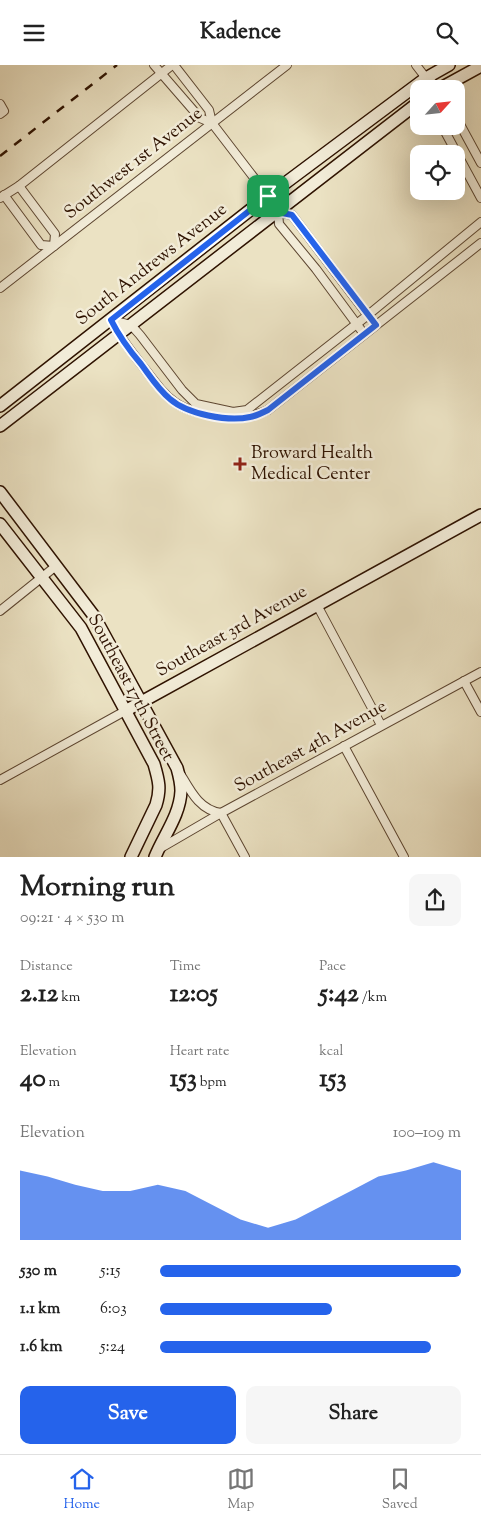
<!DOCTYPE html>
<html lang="en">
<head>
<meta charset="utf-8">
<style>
  body { margin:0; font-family:"Sorts Mill Goudy",serif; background:#f6f6f6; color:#222; height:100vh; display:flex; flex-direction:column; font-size:19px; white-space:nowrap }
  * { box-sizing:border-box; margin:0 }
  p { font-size:16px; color:#767676 }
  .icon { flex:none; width:28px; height:28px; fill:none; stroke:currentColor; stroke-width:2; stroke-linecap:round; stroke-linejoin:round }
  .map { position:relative; height:792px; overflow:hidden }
  .sheet { display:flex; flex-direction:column; background:#fff; flex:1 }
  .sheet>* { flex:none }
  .needle { width:32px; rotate:63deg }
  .tools { position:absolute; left:410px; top:15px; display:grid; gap:10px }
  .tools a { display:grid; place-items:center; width:55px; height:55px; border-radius:10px; background:#fff; box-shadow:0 5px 20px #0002; font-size:25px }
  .pin { position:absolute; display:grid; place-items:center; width:42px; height:42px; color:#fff; margin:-21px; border-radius:10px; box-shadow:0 2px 8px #0006 }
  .round { display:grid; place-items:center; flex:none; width:52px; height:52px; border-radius:10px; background:#f6f6f6 }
  .headline { display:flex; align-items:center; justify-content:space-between; height:85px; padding:0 20px }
  h1 { font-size:28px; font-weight:700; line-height:38px }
  .figures { display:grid; grid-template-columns:repeat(3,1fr); gap:8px; height:85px; padding:5px 20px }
  .figures div { display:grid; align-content:center }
  .figures b { font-size:25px; font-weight:700 }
  .figures small { font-size:14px; font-weight:400 }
  .figures p { font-size:14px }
  .chart { height:140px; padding:10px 20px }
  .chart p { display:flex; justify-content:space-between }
  .chart svg { width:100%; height:90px; margin-top:5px; fill:#2563eb; opacity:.7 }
  .primary-button { display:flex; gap:10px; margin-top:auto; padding:10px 20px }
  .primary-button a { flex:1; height:58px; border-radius:10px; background:#2563eb; color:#fff; font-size:20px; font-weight:700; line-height:58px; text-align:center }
  .primary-button a+a { background:#f6f6f6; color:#222 }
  ul { padding:0 20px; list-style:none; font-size:16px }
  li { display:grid; grid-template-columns:80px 60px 1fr; align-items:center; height:38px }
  li i { height:12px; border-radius:6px; background:#2563eb }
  header { display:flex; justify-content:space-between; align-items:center; height:65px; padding:0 20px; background:#fff; font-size:22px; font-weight:700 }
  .dock { display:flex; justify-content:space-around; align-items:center; height:70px; border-top:1px solid #e0e0e0; background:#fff; font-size:14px; color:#767676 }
  .dock a { display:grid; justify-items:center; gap:2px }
  .dock .active { color:#2563eb }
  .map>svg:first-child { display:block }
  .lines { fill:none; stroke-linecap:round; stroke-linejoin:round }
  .minor-casing { stroke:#5d4631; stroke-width:10 }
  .secondary-casing { stroke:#2e1200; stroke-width:14 }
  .minor { stroke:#f2ecd8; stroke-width:8 }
  .secondary { stroke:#f2ecd8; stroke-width:11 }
  .rail { stroke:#2e1200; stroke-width:2.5; stroke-dasharray:9 9; stroke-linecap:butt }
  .route-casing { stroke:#fff; stroke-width:10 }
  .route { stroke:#2563eb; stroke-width:6 }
  .poi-dot { fill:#8f2418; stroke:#f2ecd8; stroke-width:2 }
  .labels { text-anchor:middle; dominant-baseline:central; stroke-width:5; stroke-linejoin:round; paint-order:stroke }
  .street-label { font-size:18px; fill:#2e1200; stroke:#f2ecd8 }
  .poi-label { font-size:18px; fill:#2e1200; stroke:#f2ecd8; text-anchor:start }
</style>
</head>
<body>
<header><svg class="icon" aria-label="menu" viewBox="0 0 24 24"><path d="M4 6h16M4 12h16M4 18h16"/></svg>Kadence<svg class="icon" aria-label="search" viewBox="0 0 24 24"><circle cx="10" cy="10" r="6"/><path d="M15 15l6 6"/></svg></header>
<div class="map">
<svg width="481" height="792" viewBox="0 0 481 792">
  <rect width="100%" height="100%" fill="#ebe2c3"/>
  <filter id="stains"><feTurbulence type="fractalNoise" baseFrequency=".004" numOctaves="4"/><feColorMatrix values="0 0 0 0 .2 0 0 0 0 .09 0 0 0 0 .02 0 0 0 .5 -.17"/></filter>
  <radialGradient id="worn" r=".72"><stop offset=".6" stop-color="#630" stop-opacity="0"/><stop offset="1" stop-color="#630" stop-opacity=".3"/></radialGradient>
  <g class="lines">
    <g class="minor-casing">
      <g id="minor">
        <polyline points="154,0 200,53 212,58 268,131 278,147 279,159 316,204 364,269"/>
        <polyline points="174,0 209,45 212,58"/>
        <polyline points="416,0 426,13 441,24"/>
        <polyline points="426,13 426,24"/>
        <polyline points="0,39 4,46 0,49"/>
        <polyline points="456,52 481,98"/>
        <polyline points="442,61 481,133"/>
        <polyline points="4,130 41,180 54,181 55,169 19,121"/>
        <polyline points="0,133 19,121 172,0"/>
        <polyline points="278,147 292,150 370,253"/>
        <polyline points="0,223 287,0"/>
        <polyline points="111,255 131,260 140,270 182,325 196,339 233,347 247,345 368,250 481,157"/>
        <path d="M111,255C119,271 129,284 141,299C167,333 174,346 219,351C240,354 249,353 268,345L481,178"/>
        <polyline points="317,540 381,660"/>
        <polyline points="0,546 56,501"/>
        <polyline points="464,616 481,647"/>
        <polyline points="344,681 404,792"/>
        <path d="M181,710C191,727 200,745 221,748"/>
        <polyline points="0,715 125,646"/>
        <polyline points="221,748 245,792"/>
        <polyline points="159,784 221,748 481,607"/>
      </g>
    </g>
    <g class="secondary-casing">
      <g id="secondary">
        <polyline points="439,24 481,1"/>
        <polyline points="0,341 268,131 426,13 449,0"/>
        <polyline points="0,361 419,37"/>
        <path d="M0,427L94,551L177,703C179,710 181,719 181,726C180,750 164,770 155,792"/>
        <path d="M0,459L81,563L154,699C159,716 161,724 156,740L131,792"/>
        <polyline points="125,646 481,450"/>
      </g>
    </g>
    <use href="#minor" class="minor"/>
    <use href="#secondary" class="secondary"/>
    <polyline class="rail" points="0,91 117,0"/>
  </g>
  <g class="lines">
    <g class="route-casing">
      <path id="route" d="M268,131L278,147L292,150L376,260L268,345C262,348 256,351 250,352C228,357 187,349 170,334C158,324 150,311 141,299C129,285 119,271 111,255Z"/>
    </g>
    <use href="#route" class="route"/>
  </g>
  <path class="poi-dot" d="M237.5 391.5h5v5h5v5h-5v5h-5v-5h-5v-5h5z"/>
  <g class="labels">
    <g class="street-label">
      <text transform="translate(134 99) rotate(-38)">Southwest 1st Avenue</text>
      <text transform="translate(152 200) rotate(-38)">South Andrews Avenue</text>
      <text transform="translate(232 567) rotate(-29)">Southeast 3rd Avenue</text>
      <text transform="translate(130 623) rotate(62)">Southeast 17th Street</text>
      <text transform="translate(311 682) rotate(-29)">Southeast 4th Avenue</text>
    </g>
    <g class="poi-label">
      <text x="251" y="389">Broward Health<tspan x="251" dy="21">Medical Center</tspan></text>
    </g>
  </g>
  <rect width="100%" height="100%" filter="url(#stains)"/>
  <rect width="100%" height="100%" fill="url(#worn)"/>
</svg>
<div class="tools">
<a><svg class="needle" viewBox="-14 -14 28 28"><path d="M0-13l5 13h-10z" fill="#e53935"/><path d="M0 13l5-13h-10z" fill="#767676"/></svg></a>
<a><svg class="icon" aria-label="locate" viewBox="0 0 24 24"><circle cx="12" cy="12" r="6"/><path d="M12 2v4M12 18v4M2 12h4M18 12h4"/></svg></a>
</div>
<div class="pin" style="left:268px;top:131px;background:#1e9e55"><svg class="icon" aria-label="arrive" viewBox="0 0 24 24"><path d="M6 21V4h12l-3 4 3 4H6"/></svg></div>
</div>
<section class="sheet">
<div class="headline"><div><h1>Morning run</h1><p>09:21 · 4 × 530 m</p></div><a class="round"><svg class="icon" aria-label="share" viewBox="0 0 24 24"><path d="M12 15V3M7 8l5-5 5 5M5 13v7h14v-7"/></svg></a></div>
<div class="figures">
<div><p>Distance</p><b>2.12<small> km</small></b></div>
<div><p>Time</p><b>12:05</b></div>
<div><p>Pace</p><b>5:42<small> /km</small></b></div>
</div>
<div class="figures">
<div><p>Elevation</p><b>40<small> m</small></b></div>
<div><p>Heart rate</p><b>153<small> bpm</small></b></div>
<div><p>kcal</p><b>153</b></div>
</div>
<div class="chart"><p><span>Elevation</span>100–109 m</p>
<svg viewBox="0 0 160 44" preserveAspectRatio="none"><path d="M0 44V10L10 13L20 17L30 20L40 20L50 17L60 20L70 27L80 34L90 38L100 34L110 27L120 20L130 13L140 10L150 6L160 10V44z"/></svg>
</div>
<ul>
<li><b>530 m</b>5:15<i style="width:100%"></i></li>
<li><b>1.1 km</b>6:03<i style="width:57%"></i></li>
<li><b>1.6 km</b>5:24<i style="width:90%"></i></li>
</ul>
<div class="primary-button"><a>Save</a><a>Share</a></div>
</section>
<nav class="dock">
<a class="active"><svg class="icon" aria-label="home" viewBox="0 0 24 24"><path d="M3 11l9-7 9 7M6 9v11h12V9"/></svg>Home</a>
<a><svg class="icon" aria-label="map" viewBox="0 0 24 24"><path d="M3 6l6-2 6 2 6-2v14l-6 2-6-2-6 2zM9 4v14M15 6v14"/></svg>Map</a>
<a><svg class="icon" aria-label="saved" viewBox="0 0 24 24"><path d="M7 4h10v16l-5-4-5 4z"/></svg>Saved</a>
</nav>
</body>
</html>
